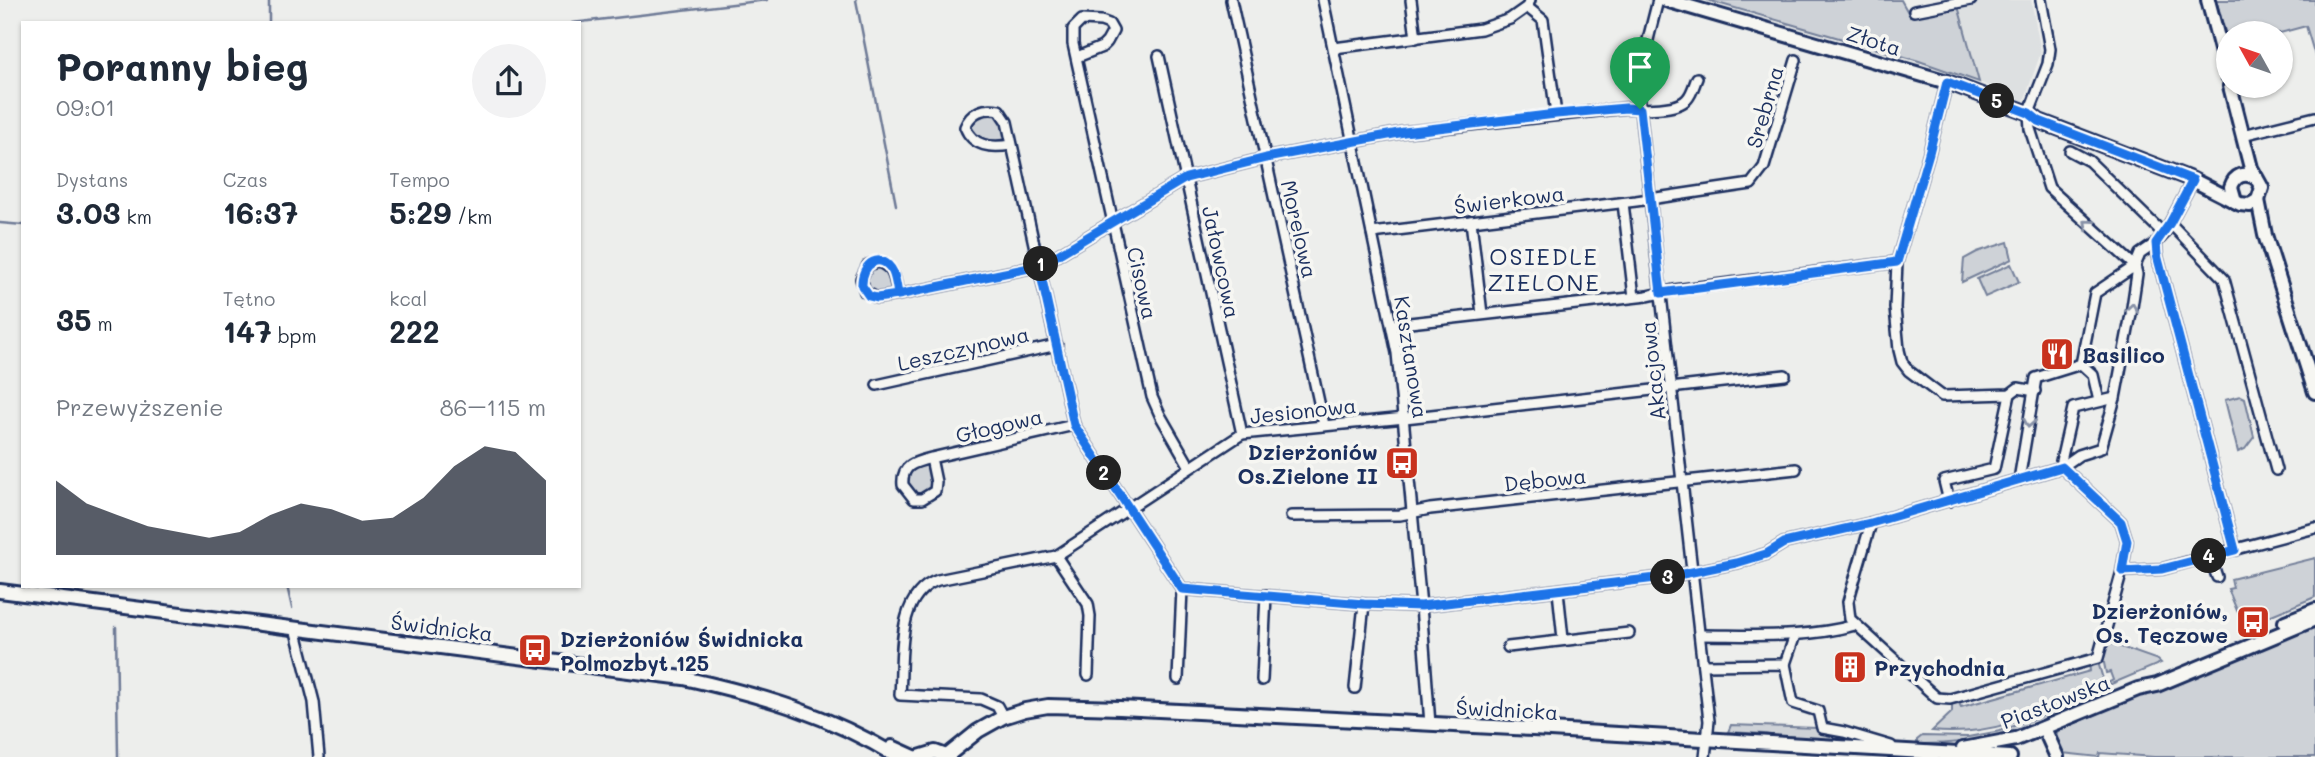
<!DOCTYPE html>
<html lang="pl">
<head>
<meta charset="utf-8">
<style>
  body { margin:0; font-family:Mali,sans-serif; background:#f2f2f3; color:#1f2937; height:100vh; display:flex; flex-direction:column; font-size:26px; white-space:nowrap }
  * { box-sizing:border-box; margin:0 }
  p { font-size:23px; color:#747a83 }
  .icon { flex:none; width:38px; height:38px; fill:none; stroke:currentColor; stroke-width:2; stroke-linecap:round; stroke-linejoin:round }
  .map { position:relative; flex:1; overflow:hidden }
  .details { position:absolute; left:21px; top:21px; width:560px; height:567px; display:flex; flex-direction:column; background:#fff; border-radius:0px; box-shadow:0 2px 5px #0004 }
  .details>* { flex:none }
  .needle { width:46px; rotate:310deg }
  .controls { position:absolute; left:2216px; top:21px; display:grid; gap:14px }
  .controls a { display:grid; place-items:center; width:77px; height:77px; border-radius:50%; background:#fff; box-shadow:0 2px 5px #0004; font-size:35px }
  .pin { position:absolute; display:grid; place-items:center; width:60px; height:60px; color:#fff; margin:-72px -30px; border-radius:50% 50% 50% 0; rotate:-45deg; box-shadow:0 0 7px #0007 }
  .pin .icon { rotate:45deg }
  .km { position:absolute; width:35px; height:35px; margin:-18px; border-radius:50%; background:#222; color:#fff; font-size:19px; line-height:35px; text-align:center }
  .round { display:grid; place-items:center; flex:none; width:74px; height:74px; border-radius:37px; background:#f2f2f3 }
  .head { display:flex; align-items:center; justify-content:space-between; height:119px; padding:0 35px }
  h1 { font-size:38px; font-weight:700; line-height:52px }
  .metrics { display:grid; grid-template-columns:repeat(3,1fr); gap:10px; height:119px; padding:7px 35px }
  .metrics div { display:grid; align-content:center }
  .metrics b { font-size:30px; font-weight:700 }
  .metrics small { font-size:19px; font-weight:400 }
  .metrics p { font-size:19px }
  .chart { height:196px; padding:14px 35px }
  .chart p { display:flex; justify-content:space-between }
  .chart svg { width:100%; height:126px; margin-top:7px; fill:#111827; opacity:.7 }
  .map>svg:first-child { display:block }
  .built { fill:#dde0e1 }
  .green { fill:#ced2d7; stroke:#74809a; stroke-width:2 }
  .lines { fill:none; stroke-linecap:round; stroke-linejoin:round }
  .stream { stroke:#6e7a96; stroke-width:2.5 }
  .street-casing { stroke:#1b2f5e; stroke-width:14 }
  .secondary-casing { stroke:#1b2f5e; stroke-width:18 }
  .street { stroke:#f6f6f2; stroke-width:9 }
  .secondary { stroke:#f6f6f2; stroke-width:12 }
  .oneway { stroke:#8892a8 }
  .route-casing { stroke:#fff; stroke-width:14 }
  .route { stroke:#1a73e8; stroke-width:9 }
  .labels { text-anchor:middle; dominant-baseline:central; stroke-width:7; stroke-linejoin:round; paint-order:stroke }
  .street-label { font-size:21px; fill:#1b2f5e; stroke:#f6f6f2 }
  .poi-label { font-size:21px; font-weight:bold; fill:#1b2f5e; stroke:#f6f6f2; text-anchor:start }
  .neighbourhood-label { font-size:23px; letter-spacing:2px; fill:#1b2f5e; stroke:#f6f6f2 }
</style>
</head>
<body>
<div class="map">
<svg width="2315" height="757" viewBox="0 0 2315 757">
  <rect width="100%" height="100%" fill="#edeeec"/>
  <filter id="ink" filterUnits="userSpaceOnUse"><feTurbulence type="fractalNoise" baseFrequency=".0143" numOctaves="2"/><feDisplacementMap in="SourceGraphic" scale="14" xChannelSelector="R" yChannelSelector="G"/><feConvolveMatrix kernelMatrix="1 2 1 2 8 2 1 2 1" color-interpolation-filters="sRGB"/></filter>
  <g filter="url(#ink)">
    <polygon class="built" points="1985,0 2031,0 2041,52 2024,101 1979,82 1958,6"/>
    <g class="green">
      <polygon points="1707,0 1901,0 1910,16 1958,6 1979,82 1919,61"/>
      <polygon points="2216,0 2315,0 2315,56 2306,26 2280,33 2228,33 2228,42"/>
      <path d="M992,113C1004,115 1006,130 1005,140C991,146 978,143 971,130C971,118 982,115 992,113Z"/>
      <polygon points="2008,242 2012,259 1962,282 1964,259 1977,252"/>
      <polygon points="2011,264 2019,282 1985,297 1977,279"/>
      <path d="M877,266C888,270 890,278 893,288L887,295L871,293L866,286L865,275L871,267Z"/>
      <polygon points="2241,396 2245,398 2254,437 2245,449 2238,452 2225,400"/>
      <polygon points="926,463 933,479 932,489 925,494 917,495 909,487 908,478 911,469"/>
      <polygon points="2315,558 2315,597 2269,616 2266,611 2255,615 2261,618 2247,625 2243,625 2228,589 2233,588 2231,579"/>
      <polygon points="2315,626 2315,757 2154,757 2100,753 2099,757 2062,753 2056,741 2057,732 2062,729 2172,681 2173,685 2178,683"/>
      <polygon points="2107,642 2158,660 2161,663 2109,685 2108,683 2113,680 2110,672 2106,673 2103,658"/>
      <path d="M2098,662L2105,686C2049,710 1994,738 1932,731L1952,712V702L1958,701L1961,707L2090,671L2089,664Z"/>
      <path d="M2072,705L2076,709C2019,731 1979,745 1917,744V740L1922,736L1968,737L2000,731Z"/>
      <path d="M1731,725L1817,728C1824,736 1856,739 1869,743L1801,740L1764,734L1728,732Z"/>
    </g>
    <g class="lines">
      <g class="stream">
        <polyline points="856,0 896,205"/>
        <polyline points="269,23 269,0"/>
        <polyline points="572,23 767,0"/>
        <polyline points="0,223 23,225"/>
        <polyline points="287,586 292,608"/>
        <polyline points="116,627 118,757"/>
      </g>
      <g class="street-casing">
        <g id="street">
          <polyline points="1231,0 1324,425"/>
          <polyline points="1323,0 1397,353 1421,606 1430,724"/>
          <polyline points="1411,0 1416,38"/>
          <path d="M1658,0C1649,37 1638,70 1640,109L1709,721L1705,757"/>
          <polyline points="2041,0 2050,49 2048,64 2029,113 2030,129 2049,188 2135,266"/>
          <polyline points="1527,7 1543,20 1556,114"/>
          <polyline points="1914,11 1971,0"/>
          <polyline points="1334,48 1481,29 1510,19 1527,7 1530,0"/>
          <polyline points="1159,56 1242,434"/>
          <polyline points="1077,57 1102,47 1107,42 1113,31 1109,24 1101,21 1082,20 1073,29 1073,44 1152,397 1160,415 1190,467"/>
          <polyline points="1947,82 1929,153 1897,262 1895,308 1899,350 1902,362 1909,371 1942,396 2010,394 2018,388 2035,391"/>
          <polyline points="2243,135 2315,117"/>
          <path d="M1011,145C991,148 973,147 965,127C971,112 984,107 999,110L1007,122L1074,425L1182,589"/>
          <polyline points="2070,151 2089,161 2164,234"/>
          <polyline points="1623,203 1634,297"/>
          <polyline points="1471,221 1482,314"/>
          <polyline points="2170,223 2224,279 2276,470"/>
          <polyline points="1372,233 1636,201 1751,184 1764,167 1796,60"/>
          <polyline points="2156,243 2157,255 2235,550"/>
          <path d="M898,295L877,298L865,292L861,279L868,265L878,262C895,267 895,280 898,295L1039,266L1186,178L1266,158L1404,132L1626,108C1642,109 1676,111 1687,99C1692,94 1694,85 1697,78"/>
          <polyline points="1392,325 1647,296 1674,290 1897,262"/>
          <polyline points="877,385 1057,345"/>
          <polyline points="2115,398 2073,408 2061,461 2062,467 2121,522 2127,541 2122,571 2162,569 2210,556"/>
          <polyline points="2099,401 2093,375 2081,364 2095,293 2135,266"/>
          <path d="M931,458L936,482L935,491L922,499H914L903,485C901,465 915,462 931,458L1074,425"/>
          <polyline points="2019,480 2036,378 2081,364"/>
          <polyline points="1949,501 1944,481 1994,469 2010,394"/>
          <polyline points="1291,516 1400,515 1430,509 1796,469"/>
          <polyline points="1871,523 1848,602 1850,619 1937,698 1950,699 2098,658 2122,571"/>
          <polyline points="1056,556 1088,604 1090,616 1088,675"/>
          <polyline points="2217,577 2210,556 2315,528"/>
          <polyline points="1182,589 1364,604 1421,606 1673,576 1736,563 1766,554 1784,543 1871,523 2062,467 2079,455 2101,448 2115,398 2131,314 2137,274 2135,266 2140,254 2156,243 2164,234 2193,180"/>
          <polyline points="1558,591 1563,639"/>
          <polyline points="295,628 314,702 319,757"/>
          <path d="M1700,635C1751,635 1805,639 1855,625"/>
          <polyline points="1508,647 1629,633"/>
          <polyline points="1785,664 1795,635"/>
          <polyline points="1703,665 1785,664 1793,703 1818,711 1822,728 1844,732 1891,746"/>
          <polyline points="1178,679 1182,589"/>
          <polyline points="1262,680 1266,595"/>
          <polyline points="1355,688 1364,604"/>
          <path d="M1003,717L997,706L981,699L900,695C903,658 895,595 938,580L1056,556L1242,434L1405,418L1785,375"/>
        </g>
      </g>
      <g class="secondary-casing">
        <g id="secondary">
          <polyline points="1666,0 1947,82 2029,113 2039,121 2055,127 2193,180 2240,204 2250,205 2258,200 2262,188 2251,168 2230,86"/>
          <polyline points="2208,0 2228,76"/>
          <polyline points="2258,200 2265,235 2315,392"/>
          <path d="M2235,201L2231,187C2235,175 2244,172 2255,177"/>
          <path d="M0,591L684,678C764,696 827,714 898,757"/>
          <polyline points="2285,622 2315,610"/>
          <polyline points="2044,728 2057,757"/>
          <polyline points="892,747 914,757"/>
          <polyline points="1963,749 2016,739 2138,689 2157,685 2315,619"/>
          <polyline points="947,756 978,731 1003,717 1025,710 1048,706 1120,708 1533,729 2010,757"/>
          <polyline points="919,757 935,752 949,757"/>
        </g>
      </g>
      <use href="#street" class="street"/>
      <use href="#secondary" class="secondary"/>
    </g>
    <defs><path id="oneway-chevron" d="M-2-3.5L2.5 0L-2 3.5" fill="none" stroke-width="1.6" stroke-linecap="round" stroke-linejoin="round" transform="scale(1.75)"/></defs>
    <g class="oneway">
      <use href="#oneway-chevron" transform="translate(2088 224) rotate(-139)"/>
      <use href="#oneway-chevron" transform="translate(2132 308) rotate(-81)"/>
      <use href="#oneway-chevron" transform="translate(2029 423) rotate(100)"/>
    </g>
  </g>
  <g class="lines" filter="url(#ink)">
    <g class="route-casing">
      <path id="route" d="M1640,109L1626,108L1556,114L1404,132L1266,158L1186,178L1039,266L898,295L877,298L869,296L862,286C861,262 882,251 893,272C896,279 897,288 898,295L1039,266L1074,425L1182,589L1364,604L1421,606L1673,576L1736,563L1766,554L1784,543L1871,523L2062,467L2121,522L2127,541L2122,571L2162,569L2235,550L2157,255L2156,243L2170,223L2193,180L2039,121L2029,113L1947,82L1929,153L1897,262L1661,293L1640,109"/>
    </g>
    <use href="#route" class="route"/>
  </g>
  <defs>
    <g id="restaurant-square" transform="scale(1.75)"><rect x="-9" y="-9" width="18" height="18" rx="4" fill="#c8321e" stroke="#f6f6f2"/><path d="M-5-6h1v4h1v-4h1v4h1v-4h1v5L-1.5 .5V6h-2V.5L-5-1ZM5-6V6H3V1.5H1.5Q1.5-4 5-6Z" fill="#fff"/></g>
    <g id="bus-square" transform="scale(1.75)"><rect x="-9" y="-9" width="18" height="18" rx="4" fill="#c8321e" stroke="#f6f6f2"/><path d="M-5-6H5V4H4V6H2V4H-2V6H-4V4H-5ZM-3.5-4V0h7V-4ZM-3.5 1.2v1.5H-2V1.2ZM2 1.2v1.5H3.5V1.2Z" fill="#fff"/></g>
    <g id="building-square" transform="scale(1.75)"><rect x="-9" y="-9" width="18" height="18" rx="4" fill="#c8321e" stroke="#f6f6f2"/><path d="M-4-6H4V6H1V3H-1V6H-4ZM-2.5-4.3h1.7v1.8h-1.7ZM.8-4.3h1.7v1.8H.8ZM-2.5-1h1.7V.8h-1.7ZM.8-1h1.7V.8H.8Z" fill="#fff"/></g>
  </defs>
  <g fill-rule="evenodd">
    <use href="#restaurant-square" x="2057" y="354"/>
    <use href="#bus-square" x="1402" y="463"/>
    <use href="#bus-square" x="2253" y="622"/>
    <use href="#bus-square" x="535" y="650"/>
    <use href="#building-square" x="1850" y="667"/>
  </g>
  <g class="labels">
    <g class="street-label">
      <text transform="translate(1874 40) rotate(17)">Złota</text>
      <text transform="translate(1764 107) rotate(-74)">Srebrna</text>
      <text transform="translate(1509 199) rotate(-7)">Świerkowa</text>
      <text transform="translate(1300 229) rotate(77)">Morelowa</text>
      <text transform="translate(1222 262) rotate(78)">Jałowcowa</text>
      <text transform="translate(1143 283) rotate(77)">Cisowa</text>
      <text transform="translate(963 348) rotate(-13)">Leszczynowa</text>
      <text transform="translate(1412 357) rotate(81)">Kasztanowa</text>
      <text transform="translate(1652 371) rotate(-96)">Akacjowa</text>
      <text transform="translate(1303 410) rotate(-6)">Jesionowa</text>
      <text transform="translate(999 425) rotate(-13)">Głogowa</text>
      <text transform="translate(1545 479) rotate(-6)">Dębowa</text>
      <text transform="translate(442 627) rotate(7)">Świdnicka</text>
      <text transform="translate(2055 701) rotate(-21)">Piastowska</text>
      <text transform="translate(1507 709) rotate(3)">Świdnicka</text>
    </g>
    <g class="poi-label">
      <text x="2082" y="354">Basilico</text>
      <text x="1378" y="451" text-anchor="end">Dzierżoniów<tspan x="1378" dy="24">Os.Zielone II</tspan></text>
      <text x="2228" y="610" text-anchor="end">Dzierżoniów,<tspan x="2228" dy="24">Os. Tęczowe</tspan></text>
      <text x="560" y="638">Dzierżoniów Świdnicka<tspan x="560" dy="24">Polmozbyt 125</tspan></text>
      <text x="1874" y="667">Przychodnia</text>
    </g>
    <g class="neighbourhood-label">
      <text x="1544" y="256">OSIEDLE<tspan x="1544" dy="26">ZIELONE</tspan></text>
    </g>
  </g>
</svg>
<div class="controls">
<a><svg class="needle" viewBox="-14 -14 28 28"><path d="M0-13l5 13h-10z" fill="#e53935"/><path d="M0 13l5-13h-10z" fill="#747a83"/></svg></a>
</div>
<div class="pin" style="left:1640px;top:109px;background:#1e9e55"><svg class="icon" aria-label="arrive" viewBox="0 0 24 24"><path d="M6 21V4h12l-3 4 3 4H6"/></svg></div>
<b class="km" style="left:1041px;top:264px">1</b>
<b class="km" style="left:1104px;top:473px">2</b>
<b class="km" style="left:1668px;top:577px">3</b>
<b class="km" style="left:2209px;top:556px">4</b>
<b class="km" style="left:1997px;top:101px">5</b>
<section class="details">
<div class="head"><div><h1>Poranny bieg</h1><p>09:01</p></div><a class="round"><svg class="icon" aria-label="share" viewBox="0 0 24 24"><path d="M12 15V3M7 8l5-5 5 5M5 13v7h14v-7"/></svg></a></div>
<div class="metrics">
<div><p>Dystans</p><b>3.03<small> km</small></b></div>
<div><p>Czas</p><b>16:37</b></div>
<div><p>Tempo</p><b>5:29<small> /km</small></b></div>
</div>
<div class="metrics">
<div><b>35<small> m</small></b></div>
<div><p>Tętno</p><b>147<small> bpm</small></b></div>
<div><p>kcal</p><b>222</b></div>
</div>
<div class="chart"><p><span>Przewyższenie</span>86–115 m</p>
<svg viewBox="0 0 160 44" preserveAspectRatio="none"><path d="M0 44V18L10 26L20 30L30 34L40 36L50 38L60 36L70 30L80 26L90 28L100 32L110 31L120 24L130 13L140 6L150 8L160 18V44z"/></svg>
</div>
</section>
</div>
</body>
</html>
